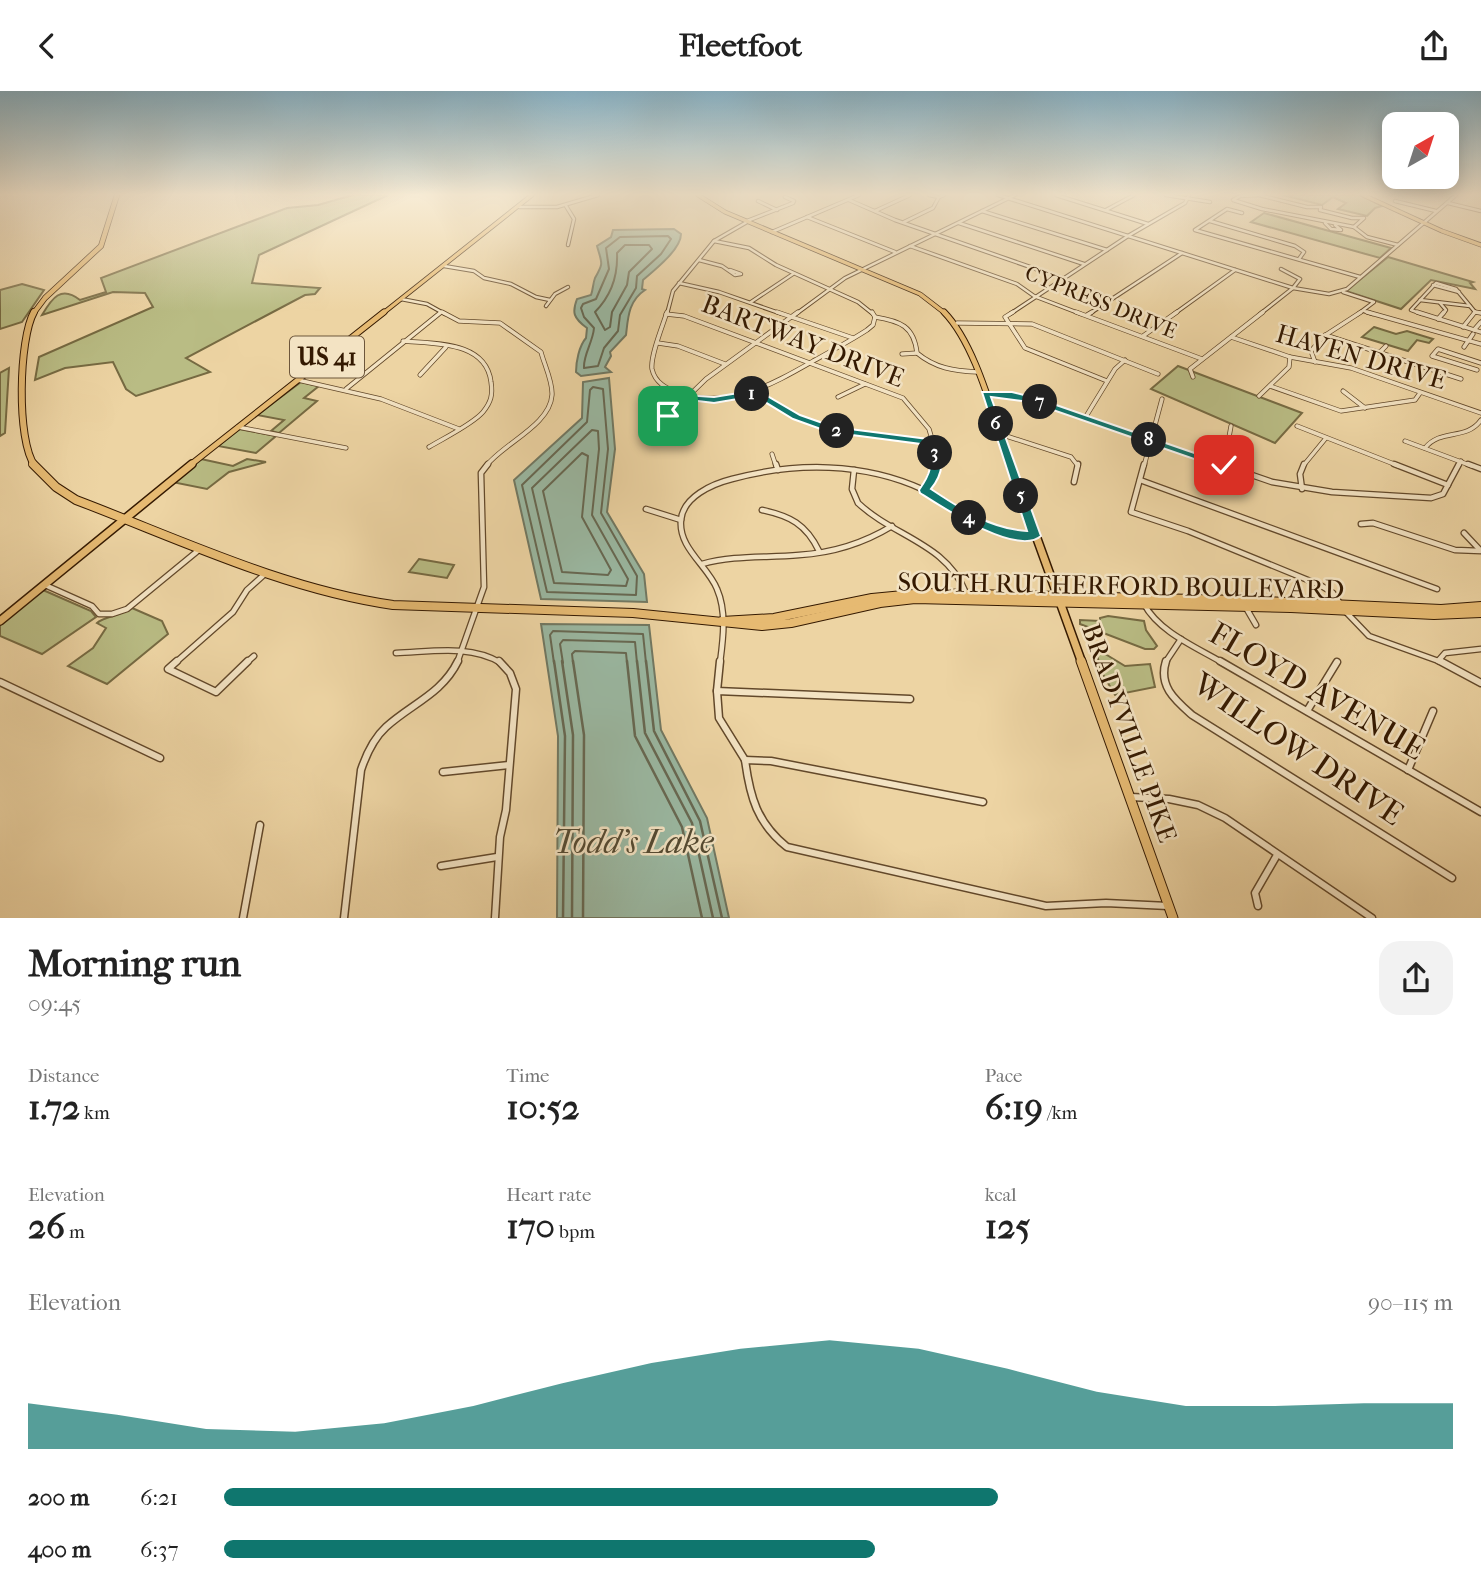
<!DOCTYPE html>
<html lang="en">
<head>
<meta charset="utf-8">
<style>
  body { margin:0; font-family:"IM FELL French Canon",serif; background:#f2f2f2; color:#222; height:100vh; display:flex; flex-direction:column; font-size:26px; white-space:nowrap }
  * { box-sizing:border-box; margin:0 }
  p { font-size:23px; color:#767676 }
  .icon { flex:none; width:38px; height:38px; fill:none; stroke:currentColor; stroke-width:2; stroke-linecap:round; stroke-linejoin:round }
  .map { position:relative; height:827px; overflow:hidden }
  .details { display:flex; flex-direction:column; background:#fff; flex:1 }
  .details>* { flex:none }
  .needle { width:46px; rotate:39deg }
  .controls { position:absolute; left:1382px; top:21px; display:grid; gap:14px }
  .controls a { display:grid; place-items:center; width:77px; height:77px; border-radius:14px; background:#fff; box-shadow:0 4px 18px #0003; font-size:35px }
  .pin { position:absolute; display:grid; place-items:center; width:60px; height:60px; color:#fff; margin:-30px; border-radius:14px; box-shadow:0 4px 10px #0006 }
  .km { position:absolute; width:35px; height:35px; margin:-18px; border-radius:50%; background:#222; color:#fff; font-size:19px; line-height:35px; text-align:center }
  .round { display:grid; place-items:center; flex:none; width:74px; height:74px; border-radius:21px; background:#f2f2f2 }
  .summary { display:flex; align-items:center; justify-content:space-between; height:119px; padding:0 28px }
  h1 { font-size:38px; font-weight:700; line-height:52px }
  .figures { display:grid; grid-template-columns:repeat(3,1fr); gap:10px; height:119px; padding:7px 28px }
  .figures div { display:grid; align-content:center }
  .figures b { font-size:35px; font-weight:700 }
  .figures small { font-size:19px; font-weight:400 }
  .figures p { font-size:19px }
  .chart { height:196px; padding:14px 28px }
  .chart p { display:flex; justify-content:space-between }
  .chart svg { width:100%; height:126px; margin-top:7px; fill:#0f766e; opacity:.7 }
  ul { padding:0 28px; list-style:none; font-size:23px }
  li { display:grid; grid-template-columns:112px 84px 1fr; align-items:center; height:52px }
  li i { height:18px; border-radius:9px; background:#0f766e }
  header { display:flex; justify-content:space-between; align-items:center; height:91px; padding:0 28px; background:#fff; font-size:32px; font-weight:700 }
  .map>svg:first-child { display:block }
  .green { fill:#b9bc84; stroke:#766a42; stroke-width:2 }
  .water { fill:#9ab8a2; stroke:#717862; stroke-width:2 }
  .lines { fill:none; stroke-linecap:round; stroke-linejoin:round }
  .shore-far1 { stroke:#676852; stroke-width:2 }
  .shore { stroke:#676852; stroke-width:2.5 }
  .minor-far3-casing { stroke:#62482a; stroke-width:4.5 }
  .minor-far2-casing { stroke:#62482a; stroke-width:5 }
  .minor-far1-casing { stroke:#62482a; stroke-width:7 }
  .minor-casing { stroke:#62482a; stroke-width:9 }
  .major-far3-casing { stroke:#341901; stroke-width:5 }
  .major-far2-casing { stroke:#341901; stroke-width:7 }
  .major-far1-casing { stroke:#341901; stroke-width:10 }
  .major-casing { stroke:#341901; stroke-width:11 }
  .highway-far2-casing { stroke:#341901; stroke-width:6 }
  .highway-far1-casing { stroke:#341901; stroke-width:8 }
  .highway-casing { stroke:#341901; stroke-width:10 }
  .minor-far3 { stroke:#f3e3c3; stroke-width:2.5 }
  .minor-far2 { stroke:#f3e3c3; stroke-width:3.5 }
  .minor-far1 { stroke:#f3e3c3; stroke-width:4.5 }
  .minor { stroke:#f3e3c3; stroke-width:6 }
  .major-far3 { stroke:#e6ba72; stroke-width:3.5 }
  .major-far2 { stroke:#e6ba72; stroke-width:5 }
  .major-far1 { stroke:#e6ba72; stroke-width:7 }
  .major { stroke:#e6ba72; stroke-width:9 }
  .highway-far2 { stroke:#e6ba72; stroke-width:4.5 }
  .highway-far1 { stroke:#e6ba72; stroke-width:6 }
  .highway { stroke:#e6ba72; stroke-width:8 }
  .route { fill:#0f766e; stroke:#fff; stroke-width:2 }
  .labels { text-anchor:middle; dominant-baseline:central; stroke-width:5; stroke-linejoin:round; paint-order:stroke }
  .far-street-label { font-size:21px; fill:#341901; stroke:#f3e3c3 }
  .shield { fill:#f3e3c3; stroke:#6d563b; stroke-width:2 }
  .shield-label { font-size:24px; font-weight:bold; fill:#341901 }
  .street-label { font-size:26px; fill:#341901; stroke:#f3e3c3 }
  .near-street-label { font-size:32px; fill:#341901; stroke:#f3e3c3 }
  .near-water-label { font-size:33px; font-style:italic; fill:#534931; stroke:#f3e3c3 }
</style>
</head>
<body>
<header><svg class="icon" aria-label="back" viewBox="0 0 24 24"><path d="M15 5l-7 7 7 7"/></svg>Fleetfoot<svg class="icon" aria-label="share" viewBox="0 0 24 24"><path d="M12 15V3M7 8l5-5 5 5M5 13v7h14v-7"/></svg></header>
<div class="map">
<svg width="1481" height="827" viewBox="0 0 1481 827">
  <rect width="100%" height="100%" fill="#edd4a3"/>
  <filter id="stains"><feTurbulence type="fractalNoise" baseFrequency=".00286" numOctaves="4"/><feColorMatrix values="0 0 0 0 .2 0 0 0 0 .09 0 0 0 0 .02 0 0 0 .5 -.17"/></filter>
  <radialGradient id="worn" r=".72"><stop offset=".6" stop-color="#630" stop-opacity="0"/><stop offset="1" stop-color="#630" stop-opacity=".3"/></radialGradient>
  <g class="green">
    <path d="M353,104H388L259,164L252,192L320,197L315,203L305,204L186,267L210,281L136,305L126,298L113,271L65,277L35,289L39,266L153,216L145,202L113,201L42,224C52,207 61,194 80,209L106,201L101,187L287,117L318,114Z"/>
    <polygon points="1283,104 1360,104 1382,115 1375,117 1367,125 1338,118 1346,112 1333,106 1322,114"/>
    <polygon points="1264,122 1391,157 1380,167 1251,131"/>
    <polygon points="1388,166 1473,191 1470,192 1475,198 1431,189 1401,218 1346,200"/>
    <polygon points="22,193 44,199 22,231 0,238 0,199"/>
    <polygon points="1374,236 1396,243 1407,240 1433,248 1429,252 1417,249 1408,260 1362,246"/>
    <polygon points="1178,275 1302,322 1275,352 1151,298"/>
    <polygon points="9,277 5,342 0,345 0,282"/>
    <polygon points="301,291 319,295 304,307 317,310 279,342 271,340 284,329 257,324"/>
    <polygon points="239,338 276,345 256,362 218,355"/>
    <polygon points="201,368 233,375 247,368 266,371 229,381 207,398 172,391"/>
    <polygon points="419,468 454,474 447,487 409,481"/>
    <polygon points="43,499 91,520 96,526 42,563 0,545 0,534"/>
    <path d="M132,517L162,530L168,543L107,593L68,575L93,557L106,537L97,532C103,526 122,524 132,517Z"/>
    <polygon points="1108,525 1144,530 1146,539 1157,555 1154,558 1145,558 1080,533 1080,529 1100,530 1100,527"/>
    <polygon points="1102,561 1125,575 1150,573 1155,596 1115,604 1101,580 1097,564"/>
  </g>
  <g class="water">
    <path d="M674,138L681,143C681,158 656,178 643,189L642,198L645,199C628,210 628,228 626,244L610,261L611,265L605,276L611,281L581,285L576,281C576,271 579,255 586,247L587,237C573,227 572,221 577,208L591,204C593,199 593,192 595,187C604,171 602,173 597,155L611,146L613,139Z"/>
    <polygon points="609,287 615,358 607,421 644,483 647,511 541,508 514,389 582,327 583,291"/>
    <polygon points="541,533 649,534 661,639 707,727 729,827 557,827 558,645"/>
  </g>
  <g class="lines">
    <g class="shore-far1">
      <path d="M668,145L671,148L661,163L637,185L636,197L620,224L618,240L604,257L598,275L584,277C583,264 593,251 594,237L584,226L581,217L583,213L596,208L609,178L606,157L620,146Z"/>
      <path d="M625,154H649L652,158L629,181L627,194L612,221L610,236L605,239L595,221C611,205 618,185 617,162Z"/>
      <polygon points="593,296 603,298 608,358 601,422 637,485 636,504 547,501 522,394 587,331 590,299"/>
      <polygon points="592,339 598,340 599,358 592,424 628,488 626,495 554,492 532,397"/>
      <polygon points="582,362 588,365 582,426 611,479 608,484 562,481 543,400"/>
      <polyline points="554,572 550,544 553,540 643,543 646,572"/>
      <polyline points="563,572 560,553 563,549 635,551 637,572"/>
      <polyline points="573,572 572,563 575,560 626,562 627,572"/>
    </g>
    <g class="shore">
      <polyline points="554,570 565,645 563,827"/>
      <polyline points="562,570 573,644 572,827"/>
      <polyline points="573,570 584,644 583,827"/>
      <polyline points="627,570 635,645 682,736 702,827"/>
      <polyline points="637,570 645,642 692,732 713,827"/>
      <polyline points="646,570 654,640 700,730 722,827"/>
    </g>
    <g class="minor-far3-casing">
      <g id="minor-far3">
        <polyline points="929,104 939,106"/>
        <polyline points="998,104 1293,197 1329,203 1347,198 1456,104"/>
        <polyline points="1056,104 1148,133"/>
        <polyline points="1166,104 1210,111"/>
        <polyline points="1258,104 1240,105 1233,109 1262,118 1354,136"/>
        <polyline points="1259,104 1307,116 1321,116 1320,119 1352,127 1364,127 1354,136 1367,146 1398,154"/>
        <polyline points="849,109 895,129 1062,187"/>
        <polyline points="758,110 777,119"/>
        <polyline points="1395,110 1436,120"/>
        <polyline points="1448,112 1481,120"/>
        <polyline points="566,115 574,128 568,154"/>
        <polyline points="519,116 557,116 598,104"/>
        <polyline points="1106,119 1134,104"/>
        <polyline points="875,120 910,104"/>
        <polyline points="982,120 1107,159"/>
        <polyline points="1242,122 1227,118 1195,139 1360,186"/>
        <polyline points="807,126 895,161"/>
        <polyline points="747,130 793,112 794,110 785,106"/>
        <polyline points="1210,130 1295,155 1304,161 1299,168"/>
        <polyline points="904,131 933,117 939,106 944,104"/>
        <polyline points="959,132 1084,173"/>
        <polyline points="1325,132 1331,138 1341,139 1335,134"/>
        <polyline points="772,141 859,104"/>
        <polyline points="714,150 749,157 776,174 858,211 873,223"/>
        <polyline points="714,150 747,131"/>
        <polyline points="910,155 1017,193 1034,205 1081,223"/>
        <polyline points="699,169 722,175 735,184 741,183 730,179"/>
        <polyline points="444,175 474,180 484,187 511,193 536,206 550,209"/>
        <polyline points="679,192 719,201 782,223"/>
        <polyline points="1433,194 1459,201"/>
        <polyline points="1343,201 1374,211 1358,223"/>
        <polyline points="401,208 427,213 445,223"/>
        <polyline points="1420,209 1470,215"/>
        <polyline points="751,211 793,183"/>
        <polyline points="1440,212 1446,219 1443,223"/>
        <polyline points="546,215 555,203 568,196"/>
        <polyline points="1364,220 1373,223"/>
        <polyline points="667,223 673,200 714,150"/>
        <polyline points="796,223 845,187 1015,104"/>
        <polyline points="1010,223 1128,145 1185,112 1189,104"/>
        <polyline points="1089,223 1182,162"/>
        <polyline points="1174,223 1235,179"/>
        <polyline points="1260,223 1293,197 1300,188 1281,178"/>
        <polyline points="1422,223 1411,219 1436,192 1456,198 1475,221 1481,222"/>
      </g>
    </g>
    <g class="minor-far2-casing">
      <g id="minor-far2">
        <path d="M442,221L459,230L500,232L541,261C544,273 553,291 552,304C550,334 504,352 486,375"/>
        <path d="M667,221C663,234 650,265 652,278C655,292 667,298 679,302C729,319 773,293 815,269C833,259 850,250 867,239L873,234L875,226L872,221"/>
        <polyline points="777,221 853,247"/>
        <polyline points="1013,221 1005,226 1025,257 1107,290"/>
        <polyline points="1076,221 1202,268"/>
        <polyline points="1367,221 1481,253"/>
        <polyline points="1417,221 1481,241"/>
        <polyline points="1475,221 1481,222"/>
        <polyline points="666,223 684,225 903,307 929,338 936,362 936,375"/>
        <polyline points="1087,224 1092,221"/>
        <path d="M875,226C900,230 914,235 917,262C935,277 954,280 977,281"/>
        <polyline points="1438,228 1444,221"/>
        <polyline points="957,232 1032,233 1158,283"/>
        <polyline points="1463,236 1475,221"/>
        <polyline points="1474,239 1481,231"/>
        <polyline points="1325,244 1461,288"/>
        <polyline points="1143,245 1177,221"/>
        <polyline points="1231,246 1290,266 1351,277 1481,322"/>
        <path d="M403,250C435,253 486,250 491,291C493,304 491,311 483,321C473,333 444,347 429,356"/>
        <polyline points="658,252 678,255 725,273"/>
        <polyline points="1464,256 1473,243"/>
        <polyline points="1379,262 1386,255"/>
        <polyline points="902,263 917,262"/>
        <polyline points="1315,271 1311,260 1324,245 1361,221"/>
        <polyline points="1477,279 1432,265 1438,258 1481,272"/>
        <polyline points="420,284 446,256"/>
        <polyline points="1193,286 1190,278 1263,221"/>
        <polyline points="298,289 381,308 459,338"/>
        <polyline points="1270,295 1341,320 1415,309 1420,302"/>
        <polyline points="346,298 440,222"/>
        <polyline points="1343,300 1365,317"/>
        <polyline points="757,302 796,326 833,339 933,351"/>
        <polyline points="986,303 1012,304 1033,309 1225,375"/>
        <polyline points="1259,305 1289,276 1290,266"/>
        <polyline points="838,306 865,293"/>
        <polyline points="1033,309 1041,297"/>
        <polygon points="668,325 682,329 686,335 683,338 667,340 662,333"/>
        <polyline points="668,325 706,288 798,221"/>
        <polyline points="1085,327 1115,278 1125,269"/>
        <polyline points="1297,335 1399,375"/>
        <polyline points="238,336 346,357"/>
        <polyline points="1000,343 1071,366 1078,375"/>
        <polyline points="1405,350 1472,375"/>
        <path d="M1425,357C1441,337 1466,350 1481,329"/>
        <polyline points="772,363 776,375"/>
        <polyline points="1224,374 1231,335"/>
        <polyline points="1144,375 1162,308"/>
        <polyline points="1303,375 1326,347"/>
        <polyline points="1458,375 1461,370"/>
      </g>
    </g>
    <g class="minor-far1-casing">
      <g id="minor-far1">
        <polyline points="776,373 778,379"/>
        <polyline points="1144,373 1131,421 1188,440 1320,494 1333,502 1341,514"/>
        <polyline points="1220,373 1272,391 1332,401 1431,407 1443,403 1459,373"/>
        <polyline points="1394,373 1448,394"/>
        <polyline points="1468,373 1481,378"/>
        <path d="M854,379L852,398L858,412C894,446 946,452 966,502"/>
        <polyline points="1140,389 1437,498"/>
        <polyline points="1074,391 1078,373"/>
        <polyline points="1302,398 1300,383 1304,373"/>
        <polyline points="924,399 936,373"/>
        <polyline points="646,418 681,429"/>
        <path d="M762,419C790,425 806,433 819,460"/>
        <polyline points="1361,433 1373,432 1455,459 1481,460"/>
        <polyline points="1464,442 1480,459"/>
        <path d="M702,473C734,464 766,467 799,464C832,462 864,452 892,435"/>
        <polyline points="45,494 92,515 99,523 112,523 127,518 200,458"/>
        <path d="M1144,513C1159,541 1196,556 1223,572"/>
        <polyline points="1245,515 1256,534"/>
        <polyline points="1346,521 1369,545 1444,572"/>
        <path d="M396,562C430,561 470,553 501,572"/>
        <polyline points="1438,570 1445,562 1481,558"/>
        <polyline points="175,572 233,521 247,499 266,482"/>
        <polyline points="246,572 254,565"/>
        <polyline points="457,572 484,496 481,382 488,373"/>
        <path d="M720,572C723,549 727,521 717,498C708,475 678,457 681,429C683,406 712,393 732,388C795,371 864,371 924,399C952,412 974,434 1003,442C1014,445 1024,444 1035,445"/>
        <polyline points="1165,572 1181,548"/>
      </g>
    </g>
    <g class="minor-casing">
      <g id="minor">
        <polyline points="177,570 168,578 216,601 248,570"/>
        <path d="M1166,570C1158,595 1175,609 1192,624L1452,787"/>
        <polyline points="1220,570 1481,721"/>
        <polyline points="1440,570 1481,592"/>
        <polyline points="0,591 160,667"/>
        <polyline points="717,600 720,570"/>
        <polyline points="1307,620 1337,571"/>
        <polyline points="745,669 719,627 717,600 910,608"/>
        <polyline points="1408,679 1433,620"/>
        <polyline points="443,681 509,674"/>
        <polyline points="1131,706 1169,708 1198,714 1225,727 1372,827"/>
        <path d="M983,711L771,670L745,669C750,706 757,732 787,756L1046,815L1106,812L1168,815"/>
        <polyline points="441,775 497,766"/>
        <polyline points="1258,815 1255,802 1277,764"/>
        <polyline points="243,827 260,734"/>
        <path d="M344,827L361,679C366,664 374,647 386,636C411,613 442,603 458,570"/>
        <polyline points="495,827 500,746 506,719 516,598 510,582 499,570"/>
      </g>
    </g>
    <g class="major-far3-casing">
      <g id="major-far3">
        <polyline points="698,104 725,121 920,203 946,223"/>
        <polyline points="1363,104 1442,140 1481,154"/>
        <polyline points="382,223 532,104"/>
      </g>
    </g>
    <g class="major-far2-casing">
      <g id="major-far2">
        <path d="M944,221C977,255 994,329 1011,375"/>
        <polyline points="189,375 384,221"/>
      </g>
    </g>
    <g class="major-far1-casing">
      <g id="major-far1">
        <polyline points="1010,373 1082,572"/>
        <polyline points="0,530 192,373"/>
      </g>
    </g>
    <g class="major-casing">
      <polyline id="major" points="1081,570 1173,827"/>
    </g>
    <g class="highway-far2-casing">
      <polyline id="highway-far2" points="33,223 45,207 101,155 117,104"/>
    </g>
    <g class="highway-far1-casing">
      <path id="highway-far1" d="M34,221C19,247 16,350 35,375"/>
    </g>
    <g class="highway-casing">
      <g id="highway">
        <path d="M33,373L56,396L76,409C179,448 283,498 393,514L633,522L762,535L791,532L880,512L915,508L1291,517L1434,524L1481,522"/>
        <polyline points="722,530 774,527 872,507 924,502 1241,509 1441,518 1481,515"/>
      </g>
    </g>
    <use href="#minor-far3" class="minor-far3"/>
    <use href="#minor-far2" class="minor-far2"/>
    <use href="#minor-far1" class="minor-far1"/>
    <use href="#minor" class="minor"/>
    <use href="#major-far3" class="major-far3"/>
    <use href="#major-far2" class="major-far2"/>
    <use href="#major-far1" class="major-far1"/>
    <use href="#major" class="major"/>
    <use href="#highway-far2" class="highway-far2"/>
    <use href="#highway-far1" class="highway-far1"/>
    <use href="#highway" class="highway"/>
  </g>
  <linearGradient id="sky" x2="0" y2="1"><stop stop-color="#89b6cc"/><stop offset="0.47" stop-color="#f7ecd6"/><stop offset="1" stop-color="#f7ecd6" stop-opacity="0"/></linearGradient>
  <rect width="1481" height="220" fill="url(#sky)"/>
  <path class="route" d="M757,299L800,324L834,336L936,349C944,368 944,382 931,398C961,418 991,438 1027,440L982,301H1012L1036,307L1229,374L1220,377L1030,311L991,306L1041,445C1017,466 942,416 920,402L919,399C931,382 933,374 928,354L829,341L793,328L755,305L714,312L690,309L672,327L664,325L684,304L714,306Z"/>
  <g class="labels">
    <g class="far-street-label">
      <text transform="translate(1101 211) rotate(22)">CYPRESS DRIVE</text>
    </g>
    <rect class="shield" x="290" y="245.5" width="74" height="41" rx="5"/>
    <g class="shield-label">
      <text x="327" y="266">US 41</text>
    </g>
    <g class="street-label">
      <text transform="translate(803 250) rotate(21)">BARTWAY DRIVE</text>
      <text transform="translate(1361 266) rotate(16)">HAVEN DRIVE</text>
      <text transform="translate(1121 495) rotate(1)">SOUTH RUTHERFORD BOULEVARD</text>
      <text transform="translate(1129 642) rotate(70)">BRADYVILLE PIKE</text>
    </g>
    <g class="near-street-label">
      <text transform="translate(1317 600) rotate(30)">FLOYD AVENUE</text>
      <text transform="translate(1298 658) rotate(34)">WILLOW DRIVE</text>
    </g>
    <g class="near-water-label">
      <text x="633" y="751">Todd's Lake</text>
    </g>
  </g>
  <rect width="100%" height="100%" filter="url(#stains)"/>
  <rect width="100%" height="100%" fill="url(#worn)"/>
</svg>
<div class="controls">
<a><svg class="needle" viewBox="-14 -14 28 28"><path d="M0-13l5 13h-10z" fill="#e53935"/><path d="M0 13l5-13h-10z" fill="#767676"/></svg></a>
</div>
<div class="pin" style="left:668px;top:325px;background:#1e9e55"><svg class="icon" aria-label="arrive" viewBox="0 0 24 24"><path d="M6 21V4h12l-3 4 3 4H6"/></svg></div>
<div class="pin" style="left:1224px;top:374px;background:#d93025"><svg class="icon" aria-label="check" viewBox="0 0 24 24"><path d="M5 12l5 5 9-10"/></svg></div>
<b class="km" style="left:752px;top:303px">1</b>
<b class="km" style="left:837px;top:340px">2</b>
<b class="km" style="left:935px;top:362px">3</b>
<b class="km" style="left:969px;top:427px">4</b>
<b class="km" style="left:1021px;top:405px">5</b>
<b class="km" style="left:996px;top:333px">6</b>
<b class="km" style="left:1040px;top:311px">7</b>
<b class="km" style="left:1149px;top:349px">8</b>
</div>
<section class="details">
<div class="summary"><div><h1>Morning run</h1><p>09:45</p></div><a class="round"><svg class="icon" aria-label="share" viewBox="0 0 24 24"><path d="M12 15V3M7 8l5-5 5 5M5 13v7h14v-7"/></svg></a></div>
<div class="figures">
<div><p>Distance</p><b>1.72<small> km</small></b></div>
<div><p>Time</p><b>10:52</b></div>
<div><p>Pace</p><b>6:19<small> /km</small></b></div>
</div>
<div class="figures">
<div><p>Elevation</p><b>26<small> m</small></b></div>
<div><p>Heart rate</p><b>170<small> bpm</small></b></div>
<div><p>kcal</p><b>125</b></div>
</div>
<div class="chart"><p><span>Elevation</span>90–115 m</p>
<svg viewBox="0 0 160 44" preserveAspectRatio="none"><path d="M0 44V28L10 32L20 37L30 38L40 35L50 29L60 21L70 14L80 9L90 6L100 9L110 16L120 24L130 29L140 29L150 28L160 28V44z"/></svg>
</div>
<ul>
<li><b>200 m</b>6:21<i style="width:63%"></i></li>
<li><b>400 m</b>6:37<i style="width:53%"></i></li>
</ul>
</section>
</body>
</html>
